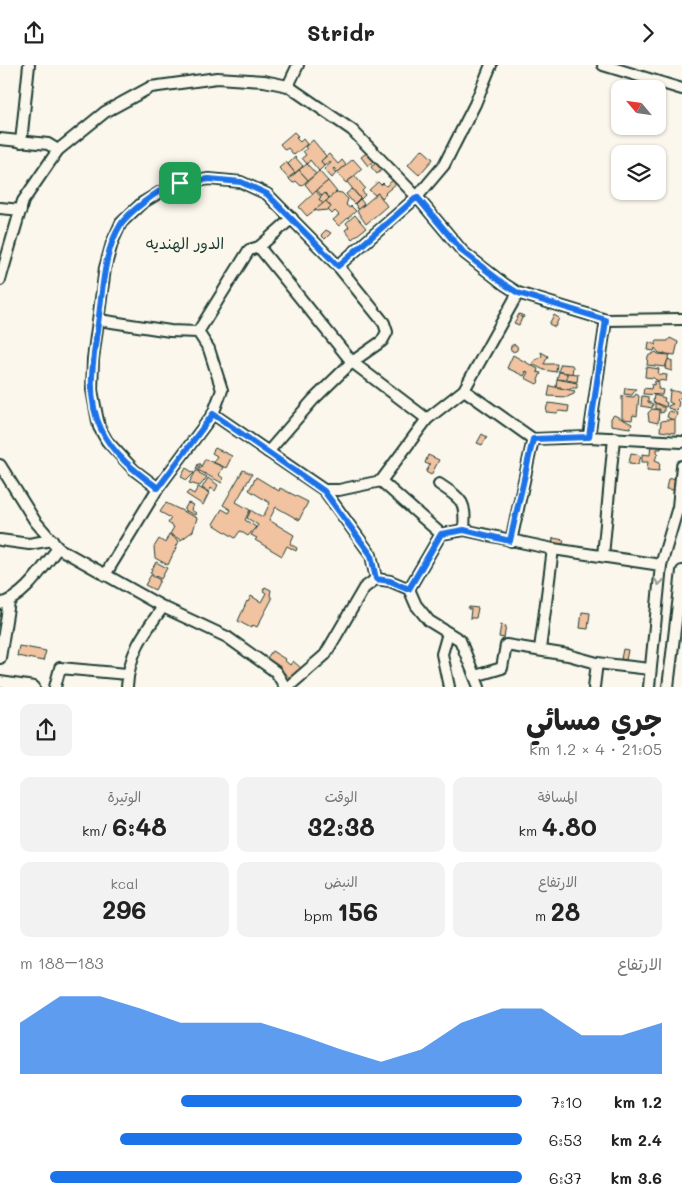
<!DOCTYPE html>
<html lang="ar">
<head>
<meta charset="utf-8">
<style>
  body { margin:0; font-family:Mali,"Playpen Sans Arabic",sans-serif; background:#f2f2f2; color:#222; direction:rtl; height:100vh; display:flex; flex-direction:column; font-size:19px; white-space:nowrap }
  * { box-sizing:border-box; margin:0 }
  p { font-size:16px; color:#767676 }
  .icon { flex:none; width:28px; height:28px; fill:none; stroke:currentColor; stroke-width:2; stroke-linecap:round; stroke-linejoin:round }
  .map { position:relative; height:622px; overflow:hidden; direction:ltr }
  .panel { display:flex; flex-direction:column; background:#fff; flex:1 }
  .panel>* { flex:none }
  .needle { width:32px; rotate:299deg }
  .controls { position:absolute; left:611px; top:15px; display:grid; gap:10px }
  .controls a { display:grid; place-items:center; width:55px; height:55px; border-radius:10px; background:#fff; box-shadow:0 1px 4px #0004; font-size:25px }
  .pin { position:absolute; display:grid; place-items:center; width:42px; height:42px; color:#fff; margin:-21px; border-radius:10px; box-shadow:0 2px 8px #0006 }
  .round { display:grid; place-items:center; flex:none; width:52px; height:52px; border-radius:10px; background:#f2f2f2 }
  .headline { display:flex; align-items:center; justify-content:space-between; height:85px; padding:0 20px }
  h1 { font-size:28px; font-weight:700; line-height:38px }
  .metrics { display:grid; grid-template-columns:repeat(3,1fr); gap:8px; height:85px; padding:5px 20px }
  .metrics div { display:grid; align-content:center; border-radius:10px; background:#f2f2f2; text-align:center }
  .metrics b { font-size:25px; font-weight:700 }
  .metrics small { font-size:14px; font-weight:400 }
  .metrics p { font-size:14px }
  .chart { height:140px; padding:10px 20px }
  .chart p { display:flex; justify-content:space-between }
  .chart svg { width:100%; height:90px; margin-top:5px; fill:#1a73e8; opacity:.7 }
  ul { padding:0 20px; list-style:none; font-size:16px }
  li { display:grid; grid-template-columns:80px 60px 1fr; align-items:center; height:38px }
  li i { height:12px; border-radius:6px; background:#1a73e8 }
  header { display:flex; justify-content:space-between; align-items:center; height:65px; padding:0 20px; background:#fff; font-size:22px; font-weight:700 }
  .map>svg:first-child { display:block }
  .building { fill:#f1c3a0; stroke:#1f3d34 }
  .lines { fill:none; stroke-linecap:round; stroke-linejoin:round }
  .minor-casing { stroke:#1f3d34; stroke-width:14 }
  .minor { stroke:#fbf7ec; stroke-width:10 }
  .oneway { stroke:#8d9a90 }
  .route-casing { stroke:#fff; stroke-width:10 }
  .route { stroke:#1a73e8; stroke-width:6 }
  .labels { text-anchor:middle; dominant-baseline:central; stroke-width:5; stroke-linejoin:round; paint-order:stroke }
  .neighbourhood-label { font-size:16px; fill:#1f3d34; stroke:#fbf7ec }
</style>
</head>
<body>
<header><svg class="icon" aria-label="forward" viewBox="0 0 24 24"><path d="M9 5l7 7-7 7"/></svg>Stridr<svg class="icon" aria-label="share" viewBox="0 0 24 24"><path d="M12 15V3M7 8l5-5 5 5M5 13v7h14v-7"/></svg></header>
<div class="map">
<svg width="682" height="622" viewBox="0 0 682 622">
  <rect width="100%" height="100%" fill="#fbf7ec"/>
  <filter id="ink" filterUnits="userSpaceOnUse"><feTurbulence type="fractalNoise" baseFrequency=".02" numOctaves="2"/><feDisplacementMap in="SourceGraphic" scale="10" xChannelSelector="R" yChannelSelector="G"/><feConvolveMatrix kernelMatrix="1 2 1 2 8 2 1 2 1" color-interpolation-filters="sRGB"/></filter>
  <g filter="url(#ink)">
    <g class="building">
      <polygon points="294,67 298,71 296,73 300,77 303,74 307,79 294,90 288,83 285,85 280,79"/>
      <polygon points="313,75 326,91 321,96 324,101 319,106 310,95 307,99 302,93 306,90 303,86 307,84 305,82"/>
      <polygon points="422,84 433,94 419,110 408,100"/>
      <polygon points="368,87 378,93 368,101 361,92"/>
      <polygon points="329,89 338,99 342,95 346,100 338,107 334,103 333,104 336,108 332,113 324,104 331,98 330,96 324,101 321,96"/>
      <polygon points="295,92 303,101 295,108 288,99"/>
      <polygon points="353,94 362,104 346,118 337,108"/>
      <polygon points="380,95 384,97 381,102 384,103 377,109 371,102"/>
      <polygon points="286,97 295,108 288,113 279,103"/>
      <polygon points="307,99 316,109 308,115 299,105"/>
      <polygon points="299,105 308,115 301,121 296,116 293,118 289,114"/>
      <polygon points="319,106 328,116 313,129 305,119"/>
      <polygon points="355,111 365,123 362,126 365,130 361,134 347,117"/>
      <polygon points="394,114 397,118 385,128 386,129 382,133 378,128 375,130 369,125 378,117 381,120 383,118 386,121"/>
      <polygon points="328,116 337,127 329,133 325,128 322,131 317,125"/>
      <polygon points="352,124 360,133 354,139 346,129"/>
      <polygon points="316,126 321,132 319,134 323,139 307,151 299,142"/>
      <polygon points="336,127 342,128 348,134 346,140 350,143 351,141 356,146 339,161 333,155 339,150 335,146 332,149 328,145 331,142 326,136"/>
      <polygon points="325,128 329,133 323,139 319,134"/>
      <polygon points="378,128 387,141 366,159 357,146"/>
      <polygon points="360,134 364,139 358,144 355,139"/>
      <polygon points="326,136 331,142 328,145 317,146 315,145"/>
      <polygon points="355,150 366,163 352,174 345,165 349,162 346,158"/>
      <polygon points="326,165 331,168 325,174 321,170"/>
      <polygon points="519,249 524,251 523,253 520,251 522,253 519,260 514,258"/>
      <polygon points="554,250 559,253 555,262 549,259"/>
      <polygon points="670,273 678,277 675,290 659,288 655,283 654,286 648,285 649,277 656,280 656,276 668,276"/>
      <circle cx="514" cy="283" r="3.5"/>
      <polygon points="541,287 548,291 544,299 557,299 556,307 544,305 532,299 535,295 540,293 542,291"/>
      <polygon points="656,287 658,289 670,290 665,302 647,300 648,291"/>
      <polygon points="513,290 538,304 537,307 541,308 538,315 539,317 537,319 525,313 528,307 525,306 526,307 524,311 507,303"/>
      <polygon points="668,294 672,296 672,306 665,304"/>
      <polygon points="561,299 572,300 573,302 572,309 558,306"/>
      <polygon points="646,302 659,304 658,309 667,310 666,316 656,315 654,313 645,312"/>
      <polygon points="559,307 567,308 567,315 557,314"/>
      <polygon points="567,308 578,309 577,317 567,315"/>
      <polygon points="557,314 577,318 577,323 571,323 569,325 561,324 561,322 556,322"/>
      <polygon points="655,316 659,317 658,324 663,325 662,330 643,329 644,323 651,324 652,319 654,320"/>
      <polygon points="550,321 575,326 574,329 567,332 548,331"/>
      <polygon points="625,323 636,324 632,330 624,329"/>
      <polygon points="670,325 678,327 682,327 682,333 679,333 677,335 679,337 677,346 668,343 668,341 673,339 669,337"/>
      <polygon points="636,329 639,331 637,351 633,350 632,355 622,354 622,331 634,332"/>
      <polygon points="654,330 665,333 664,336 667,338 666,342 653,337"/>
      <polygon points="642,331 648,332 648,337 653,339 652,343 641,341"/>
      <polygon points="549,338 569,341 568,347 559,346 557,348 546,347 547,341"/>
      <polygon points="655,338 660,340 661,342 664,342 664,347 660,348 660,344 655,344"/>
      <polygon points="652,344 659,345 658,358 649,356 648,348"/>
      <polygon points="669,346 677,348 676,353 673,355 667,352"/>
      <polygon points="614,350 632,359 630,363 611,360 611,353"/>
      <polygon points="675,354 675,368 660,366 661,356"/>
      <polygon points="482,369 487,372 482,380 477,378"/>
      <polygon points="651,378 662,379 661,384 657,384 657,387 659,389 657,390 655,395 660,397 659,406 647,405 648,397 642,397 642,389 650,390"/>
      <polygon points="215,383 232,391 226,403 213,397 217,391 212,388"/>
      <polygon points="631,388 637,389 641,392 638,399 629,398"/>
      <polygon points="428,390 439,395 431,410 426,407 430,400 425,398"/>
      <polygon points="205,394 223,402 219,410 223,413 222,418 196,404 198,399 201,399 198,403 200,404"/>
      <polygon points="186,403 194,408 187,415 181,412"/>
      <polygon points="243,405 252,409 236,437 250,445 245,455 256,462 248,471 240,466 235,473 213,459 222,444 229,448 231,445 223,440"/>
      <polygon points="196,406 199,406 199,408 207,412 200,421 189,418"/>
      <polygon points="256,412 279,426 280,423 308,437 299,455 276,442 269,455 294,470 290,479 297,483 296,486 287,481 282,491 255,475 257,473 251,470 258,460 247,453 251,445 255,448 263,452 270,438 249,425"/>
      <polygon points="208,413 218,420 215,426 211,423 209,427 202,423"/>
      <polygon points="676,413 674,425 666,424 668,414"/>
      <polygon points="198,422 209,428 203,440 186,429 189,426 194,429"/>
      <polygon points="166,438 197,453 193,466 181,475 170,469 174,462 168,458 171,453 160,447"/>
      <polygon points="188,438 193,440 191,445 196,448 195,450 184,445"/>
      <polygon points="169,469 179,476 168,500 155,493 154,482 159,474 165,478"/>
      <polygon points="553,473 564,475 562,482 552,482"/>
      <polygon points="156,497 167,503 161,514 150,508"/>
      <polygon points="151,510 160,515 155,525 145,520"/>
      <polygon points="265,522 271,525 270,530 272,534 257,562 253,560 251,563 238,556 247,536 248,537 251,531 261,537 266,528 263,526"/>
      <polygon points="469,542 478,543 476,553 470,553 471,544 468,544"/>
      <polygon points="582,547 590,548 588,564 580,563"/>
      <polygon points="501,560 506,561 504,573 499,572"/>
      <polygon points="19,581 46,586 43,596 17,591"/>
      <polygon points="623,584 628,585 626,595 621,594"/>
      <polygon points="272,586 285,594 284,595 290,600 293,596 301,603 291,614 267,593"/>
    </g>
    <g class="lines">
      <g class="minor-casing">
        <g id="minor">
          <polyline points="603,0 682,24"/>
          <polyline points="288,21 298,0"/>
          <polyline points="0,74 48,79 58,85"/>
          <polyline points="21,77 29,0"/>
          <polyline points="0,143 21,145"/>
          <polyline points="259,182 352,297 427,354"/>
          <polyline points="338,201 417,132 444,100 475,39 491,0"/>
          <polyline points="0,215 23,136 58,85 105,47 151,22 217,13 264,16 288,21 352,65 417,132 463,187 504,219 518,228 606,255 682,254"/>
          <polyline points="99,255 170,266 198,267 209,284 222,325 213,349 158,423 105,510"/>
          <polyline points="198,267 249,185 259,182 292,153"/>
          <polyline points="464,325 533,374 589,372 682,377"/>
          <polyline points="213,349 324,425 339,425 381,416 427,354 464,325 518,228"/>
          <polyline points="589,372 606,255"/>
          <polyline points="0,400 35,456 58,483 163,542 227,572 276,607 285,622"/>
          <polyline points="381,416 441,469"/>
          <path d="M439,419C463,435 466,436 464,465"/>
          <polyline points="158,423 134,405 107,376 99,362 92,325 93,294 105,203 112,178 121,158 142,138 172,120 209,114 241,117 267,129 338,201 384,258 387,267 382,276 352,297 313,335 268,387"/>
          <polyline points="324,425 371,490 376,514"/>
          <polyline points="0,475 29,479 52,475"/>
          <polyline points="511,476 533,374"/>
          <polyline points="603,491 614,373"/>
          <polyline points="409,524 441,469 464,465 553,484 661,500"/>
          <path d="M0,539C25,532 42,503 58,483"/>
          <polyline points="448,568 442,589 449,622"/>
          <polyline points="540,584 553,484"/>
          <polyline points="0,593 9,537"/>
          <polyline points="475,611 502,603 506,580 568,590 597,598 650,604"/>
          <polyline points="0,617 34,622"/>
          <polyline points="55,622 60,603 127,609"/>
          <path d="M127,622C129,587 144,568 163,542"/>
          <polyline points="288,622 325,590 364,523 376,514 390,516 409,524 416,540 429,556 460,575 479,622"/>
          <polyline points="594,622 597,598"/>
          <polyline points="649,622 661,500 678,442 682,401"/>
          <polyline points="668,622 682,506"/>
        </g>
      </g>
      <use href="#minor" class="minor"/>
    </g>
    <defs><path id="oneway-chevron" d="M-2-3.5L2.5 0L-2 3.5" fill="none" stroke-width="1.6" stroke-linecap="round" stroke-linejoin="round" transform="scale(1.25)"/></defs>
    <use class="oneway" href="#oneway-chevron" transform="translate(659 517) rotate(96)"/>
  </g>
  <g class="lines" filter="url(#ink)">
    <g class="route-casing">
      <path id="route" d="M209,114L241,117L267,129L338,201L417,132L463,187L504,219L518,228L606,255L589,372L533,374L510,476L464,465L441,469L409,524L390,516L376,514L371,490L324,426L213,349L158,423C136,407 113,390 101,364C84,329 95,287 99,251C103,221 104,186 121,159C128,148 159,124 172,120C183,116 198,116 209,114Z"/>
    </g>
    <use href="#route" class="route"/>
  </g>
  <g class="labels">
    <g class="neighbourhood-label">
      <text x="185" y="177">الدور الهنديه</text>
    </g>
  </g>
</svg>
<div class="controls">
<a><svg class="needle" viewBox="-14 -14 28 28"><path d="M0-13l5 13h-10z" fill="#e53935"/><path d="M0 13l5-13h-10z" fill="#767676"/></svg></a>
<a><svg class="icon" aria-label="layers" viewBox="0 0 24 24"><path d="M12 4l9 5-9 5-9-5zM3 14l9 5 9-5"/></svg></a>
</div>
<div class="pin" style="left:180px;top:118px;background:#1e9e55"><svg class="icon" aria-label="arrive" viewBox="0 0 24 24"><path d="M6 21V4h12l-3 4 3 4H6"/></svg></div>
</div>
<section class="panel">
<div class="headline"><div><h1>جري مسائي</h1><p>21:05 · 4 × 1.2 km</p></div><a class="round"><svg class="icon" aria-label="share" viewBox="0 0 24 24"><path d="M12 15V3M7 8l5-5 5 5M5 13v7h14v-7"/></svg></a></div>
<div class="metrics">
<div><p>المسافة</p><b>4.80<small> km</small></b></div>
<div><p>الوقت</p><b>32:38</b></div>
<div><p>الوتيرة</p><b>6:48<small> /km</small></b></div>
</div>
<div class="metrics">
<div><p>الارتفاع</p><b>28<small> m</small></b></div>
<div><p>النبض</p><b>156<small> bpm</small></b></div>
<div><p>kcal</p><b>296</b></div>
</div>
<div class="chart"><p><span>الارتفاع</span>183–188 m</p>
<svg viewBox="0 0 160 44" preserveAspectRatio="none"><path d="M0 44V19L10 6L20 6L30 12L40 19L50 19L60 19L70 25L80 32L90 38L100 32L110 19L120 12L130 12L140 25L150 25L160 19V44z"/></svg>
</div>
<ul>
<li><b>1.2 km</b>7:10<i style="width:68%"></i></li>
<li><b>2.4 km</b>6:53<i style="width:80%"></i></li>
<li><b>3.6 km</b>6:37<i style="width:94%"></i></li>
</ul>
</section>
</body>
</html>
